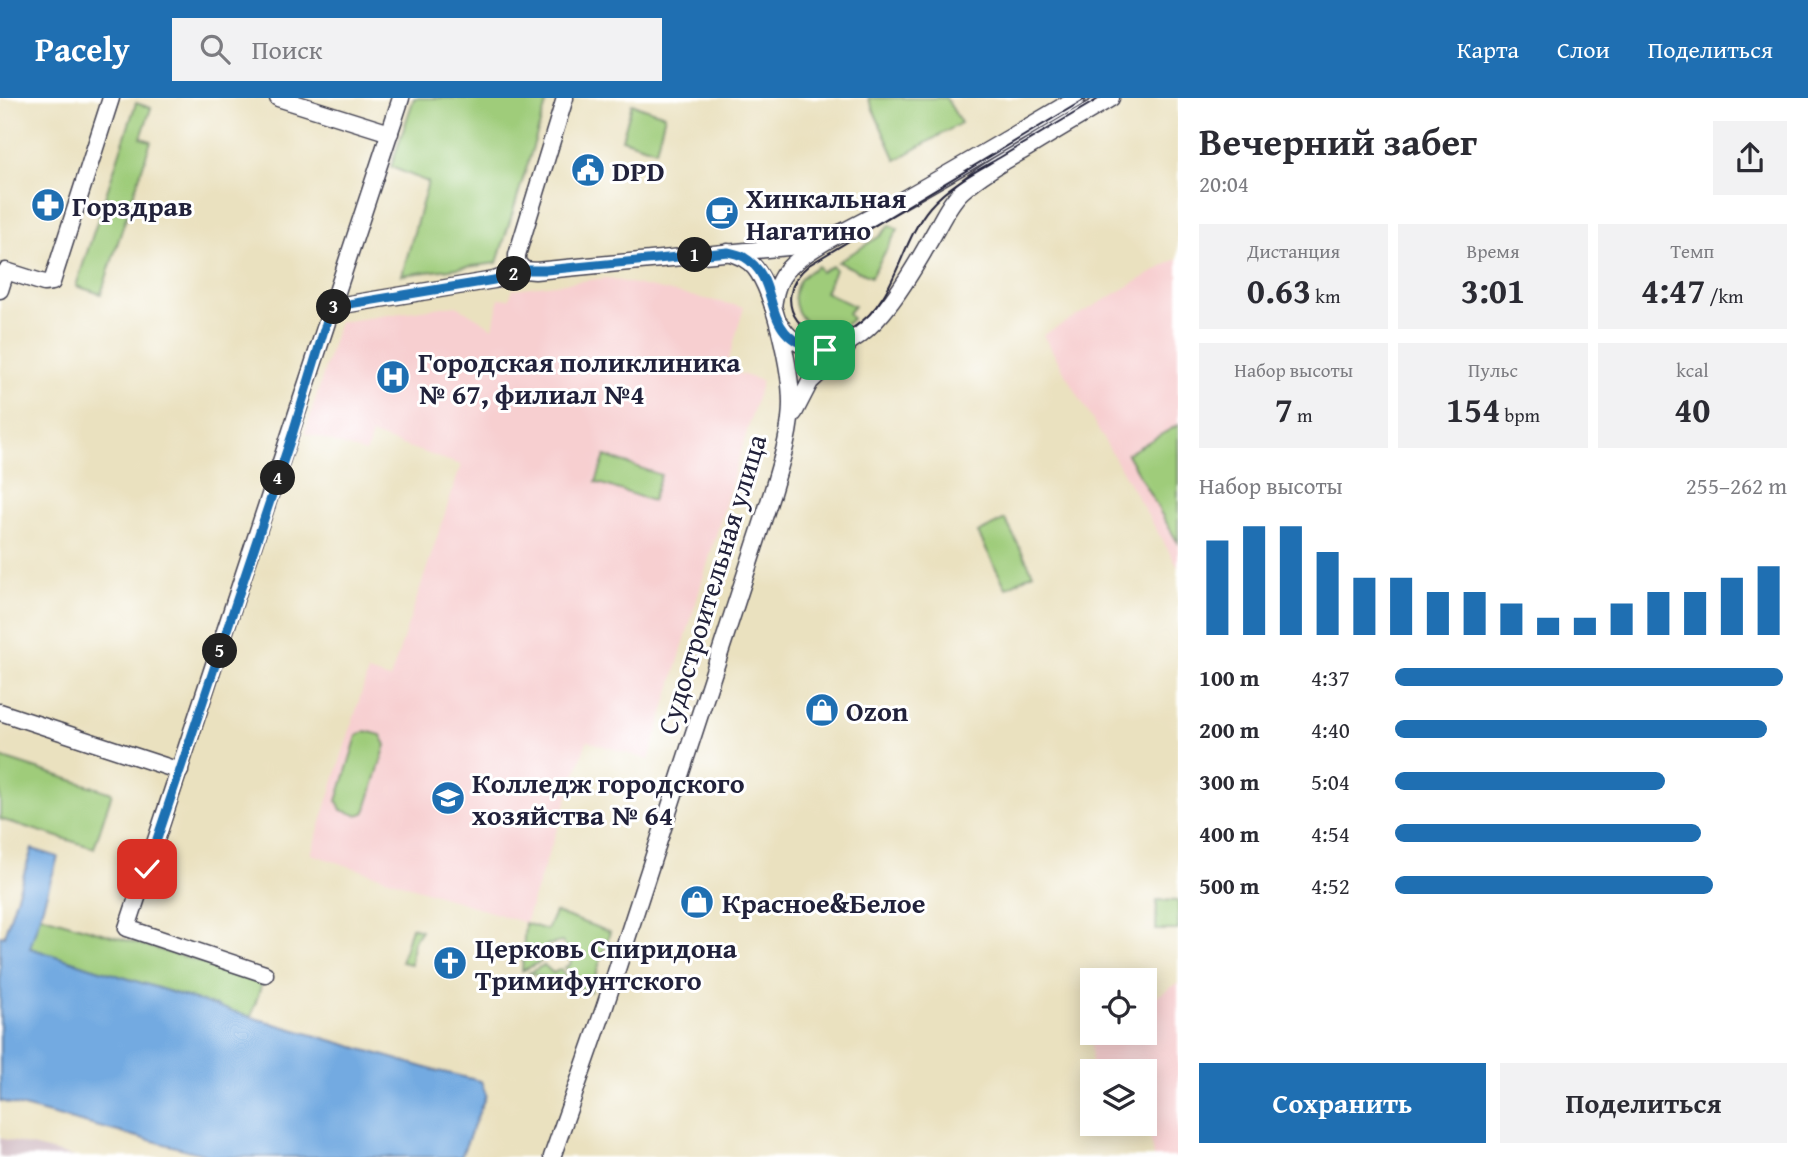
<!DOCTYPE html>
<html lang="ru">
<head>
<meta charset="utf-8">
<style>
  body { margin:0; font-family:"Gentium Book Plus",serif; background:#f2f2f3; color:#2b2b33; height:100vh; display:flex; flex-direction:column; font-size:26px; white-space:nowrap }
  * { box-sizing:border-box; margin:0 }
  p { font-size:23px; color:#7c7c81 }
  .icon { flex:none; width:38px; height:38px; fill:none; stroke:currentColor; stroke-width:2; stroke-linecap:round; stroke-linejoin:round }
  .map { position:relative; flex:1; overflow:hidden }
  .sheet { display:flex; flex-direction:column; background:#fff; width:630px }
  .sheet>* { flex:none }
  .controls { position:absolute; left:1080px; top:870px; display:grid; gap:14px }
  .controls a { display:grid; place-items:center; width:77px; height:77px; border-radius:0px; background:#fff; box-shadow:0 4px 18px #0003; font-size:35px }
  .pin { position:absolute; display:grid; place-items:center; width:60px; height:60px; color:#fff; margin:-30px; border-radius:14px; box-shadow:0 4px 10px #0006 }
  .km { position:absolute; width:35px; height:35px; margin:-18px; border-radius:50%; background:#222; color:#fff; font-size:19px; line-height:35px; text-align:center }
  .round { display:grid; place-items:center; flex:none; width:74px; height:74px; border-radius:0px; background:#f2f2f3 }
  .overview { display:flex; align-items:center; justify-content:space-between; height:119px; padding:0 21px }
  h1 { font-size:38px; font-weight:600; line-height:52px }
  .figures { display:grid; grid-template-columns:repeat(3,1fr); gap:10px; height:119px; padding:7px 21px }
  .figures div { display:grid; align-content:center; border-radius:0px; background:#f2f2f3; text-align:center }
  .figures b { font-size:35px; font-weight:600 }
  .figures small { font-size:19px; font-weight:400 }
  .figures p { font-size:19px }
  .chart { height:196px; padding:14px 21px }
  .chart p { display:flex; justify-content:space-between }
  .chart svg { width:100%; height:126px; margin-top:7px; stroke:#1f6fb2; stroke-width:6 }
  .primary-button { display:flex; gap:14px; margin-top:auto; padding:14px 21px }
  .primary-button a { flex:1; height:80px; border-radius:0px; background:#1f6fb2; color:#fff; font-size:28px; font-weight:600; line-height:80px; text-align:center }
  .primary-button a+a { background:#f2f2f3; color:#2b2b33 }
  ul { padding:0 21px; list-style:none; font-size:23px }
  li { display:grid; grid-template-columns:112px 84px 1fr; align-items:center; height:52px }
  li i { height:18px; border-radius:9px; background:#1f6fb2 }
  header { display:flex; align-items:center; gap:42px; box-sizing:border-box; height:98px; padding:0 35px; background:#1f6fb2; color:#fff }
  header strong { font-size:33px }
  nav { display:flex; gap:38px; margin-inline-start:auto; font-size:24px }
  .search { width:490px; height:63px; background:#f2f2f3; display:flex; align-items:center; gap:18px; box-sizing:border-box; padding:0 24px; border-radius:0px; color:#7c7c81; font-size:26px }
  main { display:flex; flex:1; min-height:0 }
  .map>svg:first-child { display:block }
  .built { fill:#f7cfd0 }
  .industrial { fill:#d2bdc5 }
  .green { fill:#9fcc7a; stroke:#60775a; stroke-width:2 }
  .water { fill:#73aae1; stroke:#4a668e; stroke-width:2 }
  .lines { fill:none; stroke-linecap:round; stroke-linejoin:round }
  .minor-casing { stroke:#403f4f; stroke-width:19 }
  .minor { stroke:#fff; stroke-width:16 }
  .tram { stroke:#22223b; stroke-width:2 }
  .route-casing { stroke:#fff; stroke-width:14 }
  .route { stroke:#1f6fb2; stroke-width:9 }
  .labels { text-anchor:middle; dominant-baseline:central; stroke-width:6; stroke-linejoin:round; paint-order:stroke }
  .poi-label { font-size:28px; font-weight:bold; fill:#22223b; stroke:#fff; text-anchor:start }
  .street-label { font-size:28px; fill:#22223b; stroke:#fff }
</style>
</head>
<body>
<header>
<strong>Pacely</strong>
<div class="search"><svg class="icon" aria-label="search" viewBox="0 0 24 24"><circle cx="10" cy="10" r="6"/><path d="M15 15l6 6"/></svg>Поиск</div>
<nav><a>Карта</a><a>Слои</a><a>Поделиться</a></nav>
</header>
<main>
<div class="map">
<svg width="1178" height="1059" viewBox="0 0 1178 1059">
  <rect width="100%" height="100%" fill="#fff"/>
  <filter id="ink" filterUnits="userSpaceOnUse"><feTurbulence type="fractalNoise" baseFrequency=".0143" numOctaves="2"/><feDisplacementMap in="SourceGraphic" scale="14" xChannelSelector="R" yChannelSelector="G"/><feConvolveMatrix kernelMatrix="1 2 1 2 8 2 1 2 1" color-interpolation-filters="sRGB"/></filter>
  <filter id="wash" filterUnits="userSpaceOnUse"><feTurbulence type="fractalNoise" baseFrequency=".00686" numOctaves="4" result="noise"/><feDisplacementMap in="SourceGraphic" scale="28" xChannelSelector="R" yChannelSelector="G"/><feGaussianBlur stdDeviation="1.57" result="paint"/><feColorMatrix in="noise" values="0 0 0 0 0 0 0 0 0 0 0 0 0 0 0 0 0 1.4 0 .05"/><feComposite in="paint" operator="in"/></filter>
  <g filter="url(#wash)">
    <rect width="100%" height="100%" fill="#eae1bf"/>
    <g class="built">
      <polygon points="1178,160 1178,469 1043,237"/>
      <polygon points="606,180 744,209 726,271 762,283 649,662 587,643 525,825 311,756 368,574 390,581 461,367 372,337 366,355 305,335 339,224 456,207 493,230 499,200 509,201 513,191"/>
      <polygon points="1178,885 1178,1059 1153,1059 1145,1000 1144,973 1092,973 1091,938 1097,935 1144,934 1145,906"/>
    </g>
    <polygon class="industrial" points="0,1040 75,1059 0,1059"/>
    <g class="green">
      <polygon points="414,0 548,0 497,165 402,177 428,84 391,69"/>
      <polygon points="868,0 946,0 961,25 896,62"/>
      <polygon points="136,5 151,10 141,40 151,43 101,196 76,188"/>
      <polygon points="632,6 665,17 656,52 622,41"/>
      <polygon points="890,127 898,131 871,179 838,164 880,138"/>
      <path d="M818,168L821,174L832,168L835,172L825,194L854,208L848,215L852,221C824,250 779,216 800,182C804,176 812,172 818,168Z"/>
      <polygon points="1178,327 1178,445 1127,356"/>
      <polygon points="605,358 661,377 652,403 596,384"/>
      <polygon points="1005,421 1033,475 1006,490 978,435"/>
      <polygon points="366,633 381,637 386,647 366,711 364,715 357,717 341,712 337,703 357,638"/>
      <polygon points="0,659 112,695 94,750 0,721"/>
      <polygon points="1157,802 1178,803 1178,832 1156,832"/>
      <polygon points="555,814 610,834 590,894 575,889 565,869 570,867 571,862 569,861 568,852 562,844 547,847 542,855 540,855 542,863 522,873 525,825 547,832"/>
      <polygon points="40,817 263,882 251,919 29,850"/>
      <polygon points="411,829 421,832 413,844 411,866 401,864"/>
      <polygon points="544,867 553,875 561,871 569,888 529,875"/>
    </g>
    <polygon class="water" points="32,751 58,759 30,850 251,919 430,971 481,983 486,997 461,1059 214,1059 0,1003 0,837 4,838"/>
  </g>
  <g filter="url(#ink)">
    <g class="lines">
      <g class="minor-casing">
        <g id="minor">
          <polyline points="278,0 390,35"/>
          <polyline points="524,172 517,164 517,157 565,0"/>
          <polyline points="0,192 6,173 44,185 52,184 111,0"/>
          <polyline points="331,209 494,182 524,172 535,173 788,149 816,144 848,132"/>
          <path d="M773,209C775,194 778,181 789,170C810,148 858,127 886,111C950,75 1013,38 1077,0"/>
          <path d="M780,226C788,240 800,249 817,251C869,258 914,170 936,132C943,119 951,103 962,93C981,76 1003,64 1024,52C1053,34 1082,17 1111,0"/>
          <polyline points="794,315 810,284 847,249"/>
          <polyline points="0,614 180,673"/>
          <polyline points="265,876 127,830 401,0"/>
          <path d="M552,1059L605,908L772,395C780,367 791,335 791,305C791,274 775,195 755,170C748,161 739,158 728,154"/>
        </g>
      </g>
      <use href="#minor" class="minor"/>
      <path class="tram" d="M1087,0L809,167C764,203 808,258 854,229C896,203 900,144 930,109C949,87 975,74 999,60C1033,40 1066,20 1100,0"/>
    </g>
  </g>
  <g class="lines" filter="url(#ink)">
    <g class="route-casing">
      <path id="route" d="M147,771L293,334L331,209L494,182L524,172H546L728,154C733,155 740,157 744,159C786,184 755,244 825,252"/>
    </g>
    <use href="#route" class="route"/>
  </g>
  <defs>
    <g id="civic-disc" transform="scale(1.75)"><circle r="9.5" fill="#1f6fb2" stroke="#fff"/><path d="M-.6-6.5H3V-4.5H.6V-3L4-1V1h2V6H-6V1h2V-1L-.6-3ZM-1.2 2.5V6h2.4V2.5Z" fill="#fff"/></g>
    <g id="pharmacy-disc" transform="scale(1.75)"><circle r="9.5" fill="#1f6fb2" stroke="#fff"/><path d="M-2-6h4v4h4v4h-4v4h-4v-4h-4v-4h4Z" fill="#fff"/></g>
    <g id="cafe-disc" transform="scale(1.75)"><circle r="9.5" fill="#1f6fb2" stroke="#fff"/><path d="M-5.5-4.5H6V0H3Q3 3.5 0 3.5H-2.5Q-5.5 3.5-5.5 0ZM3-3.2v2h1.7v-2ZM-6 4.5H4V6H-6Z" fill="#fff"/></g>
    <g id="hospital-disc" transform="scale(1.75)"><circle r="9.5" fill="#1f6fb2" stroke="#fff"/><path d="M-5-5h3v3.5h4V-5h3V5h-3V1.5h-4V5h-3Z" fill="#fff"/></g>
    <g id="shop-disc" transform="scale(1.75)"><circle r="9.5" fill="#1f6fb2" stroke="#fff"/><path d="M-5-2.5h2.3a2.7 3.5 0 0 1 5.4 0H5L5.5 6h-11ZM-1.5-2.5h3a1.5 2.3 0 0 0-3 0Z" fill="#fff"/></g>
    <g id="university-disc" transform="scale(1.75)"><circle r="9.5" fill="#1f6fb2" stroke="#fff"/><path d="M0-5L7-2L0 1L-7-2ZM-4 1L0 2.5L4 1V4Q0 6-4 4Z" fill="#fff"/></g>
    <g id="church-disc" transform="scale(1.75)"><circle r="9.5" fill="#1f6fb2" stroke="#fff"/><path d="M-1.2-6h2.4v3.5h3.3v2.4h-3.3V6h-2.4V-.1h-3.3v-2.4h3.3Z" fill="#fff"/></g>
  </defs>
  <g fill-rule="evenodd">
    <use href="#civic-disc" x="588" y="72"/>
    <use href="#pharmacy-disc" x="48" y="107"/>
    <use href="#cafe-disc" x="722" y="115"/>
    <use href="#hospital-disc" x="393" y="279"/>
    <use href="#shop-disc" x="822" y="612"/>
    <use href="#university-disc" x="448" y="700"/>
    <use href="#shop-disc" x="697" y="804"/>
    <use href="#church-disc" x="450" y="865"/>
  </g>
  <g class="labels">
    <g class="poi-label">
      <text x="612" y="72">DPD</text>
      <text x="746" y="99">Хинкальная<tspan x="746" dy="32">Нагатино</tspan></text>
      <text x="72" y="107">Горздрав</text>
      <text x="418" y="263">Городская поликлиника<tspan x="418" dy="32">№ 67, филиал №4</tspan></text>
      <text x="846" y="612">Ozon</text>
      <text x="472" y="684">Колледж городского<tspan x="472" dy="32">хозяйства № 64</tspan></text>
      <text x="722" y="804">Красное&amp;Белое</text>
      <text x="475" y="849">Церковь Спиридона<tspan x="475" dy="32">Тримифунтского</tspan></text>
    </g>
    <g class="street-label">
      <text transform="translate(711 486) rotate(-73)">Судостроительная улица</text>
    </g>
  </g>
</svg>
<div class="controls">
<a><svg class="icon" aria-label="locate" viewBox="0 0 24 24"><circle cx="12" cy="12" r="6"/><path d="M12 2v4M12 18v4M2 12h4M18 12h4"/></svg></a>
<a><svg class="icon" aria-label="layers" viewBox="0 0 24 24"><path d="M12 4l9 5-9 5-9-5zM3 14l9 5 9-5"/></svg></a>
</div>
<div class="pin" style="left:825px;top:252px;background:#1e9e55"><svg class="icon" aria-label="arrive" viewBox="0 0 24 24"><path d="M6 21V4h12l-3 4 3 4H6"/></svg></div>
<div class="pin" style="left:147px;top:771px;background:#d93025"><svg class="icon" aria-label="check" viewBox="0 0 24 24"><path d="M5 12l5 5 9-10"/></svg></div>
<b class="km" style="left:695px;top:157px">1</b>
<b class="km" style="left:514px;top:176px">2</b>
<b class="km" style="left:334px;top:209px">3</b>
<b class="km" style="left:278px;top:380px">4</b>
<b class="km" style="left:220px;top:553px">5</b>
</div>
<section class="sheet">
<div class="overview"><div><h1>Вечерний забег</h1><p>20:04</p></div><a class="round"><svg class="icon" aria-label="share" viewBox="0 0 24 24"><path d="M12 15V3M7 8l5-5 5 5M5 13v7h14v-7"/></svg></a></div>
<div class="figures">
<div><p>Дистанция</p><b>0.63<small> km</small></b></div>
<div><p>Время</p><b>3:01</b></div>
<div><p>Темп</p><b>4:47<small> /km</small></b></div>
</div>
<div class="figures">
<div><p>Набор высоты</p><b>7<small> m</small></b></div>
<div><p>Пульс</p><b>154<small> bpm</small></b></div>
<div><p>kcal</p><b>40</b></div>
</div>
<div class="chart"><p><span>Набор высоты</span>255–262 m</p>
<svg viewBox="0 0 160 44" preserveAspectRatio="none"><path d="M5 44V11M15 44V6M25 44V6M35 44V15M45 44V24M55 44V24M65 44V29M75 44V29M85 44V33M95 44V38M105 44V38M115 44V33M125 44V29M135 44V29M145 44V24M155 44V20"/></svg>
</div>
<ul>
<li><b>100 m</b>4:37<i style="width:99%"></i></li>
<li><b>200 m</b>4:40<i style="width:95%"></i></li>
<li><b>300 m</b>5:04<i style="width:69%"></i></li>
<li><b>400 m</b>4:54<i style="width:78%"></i></li>
<li><b>500 m</b>4:52<i style="width:81%"></i></li>
</ul>
<div class="primary-button"><a>Сохранить</a><a>Поделиться</a></div>
</section>
</main>
</body>
</html>
